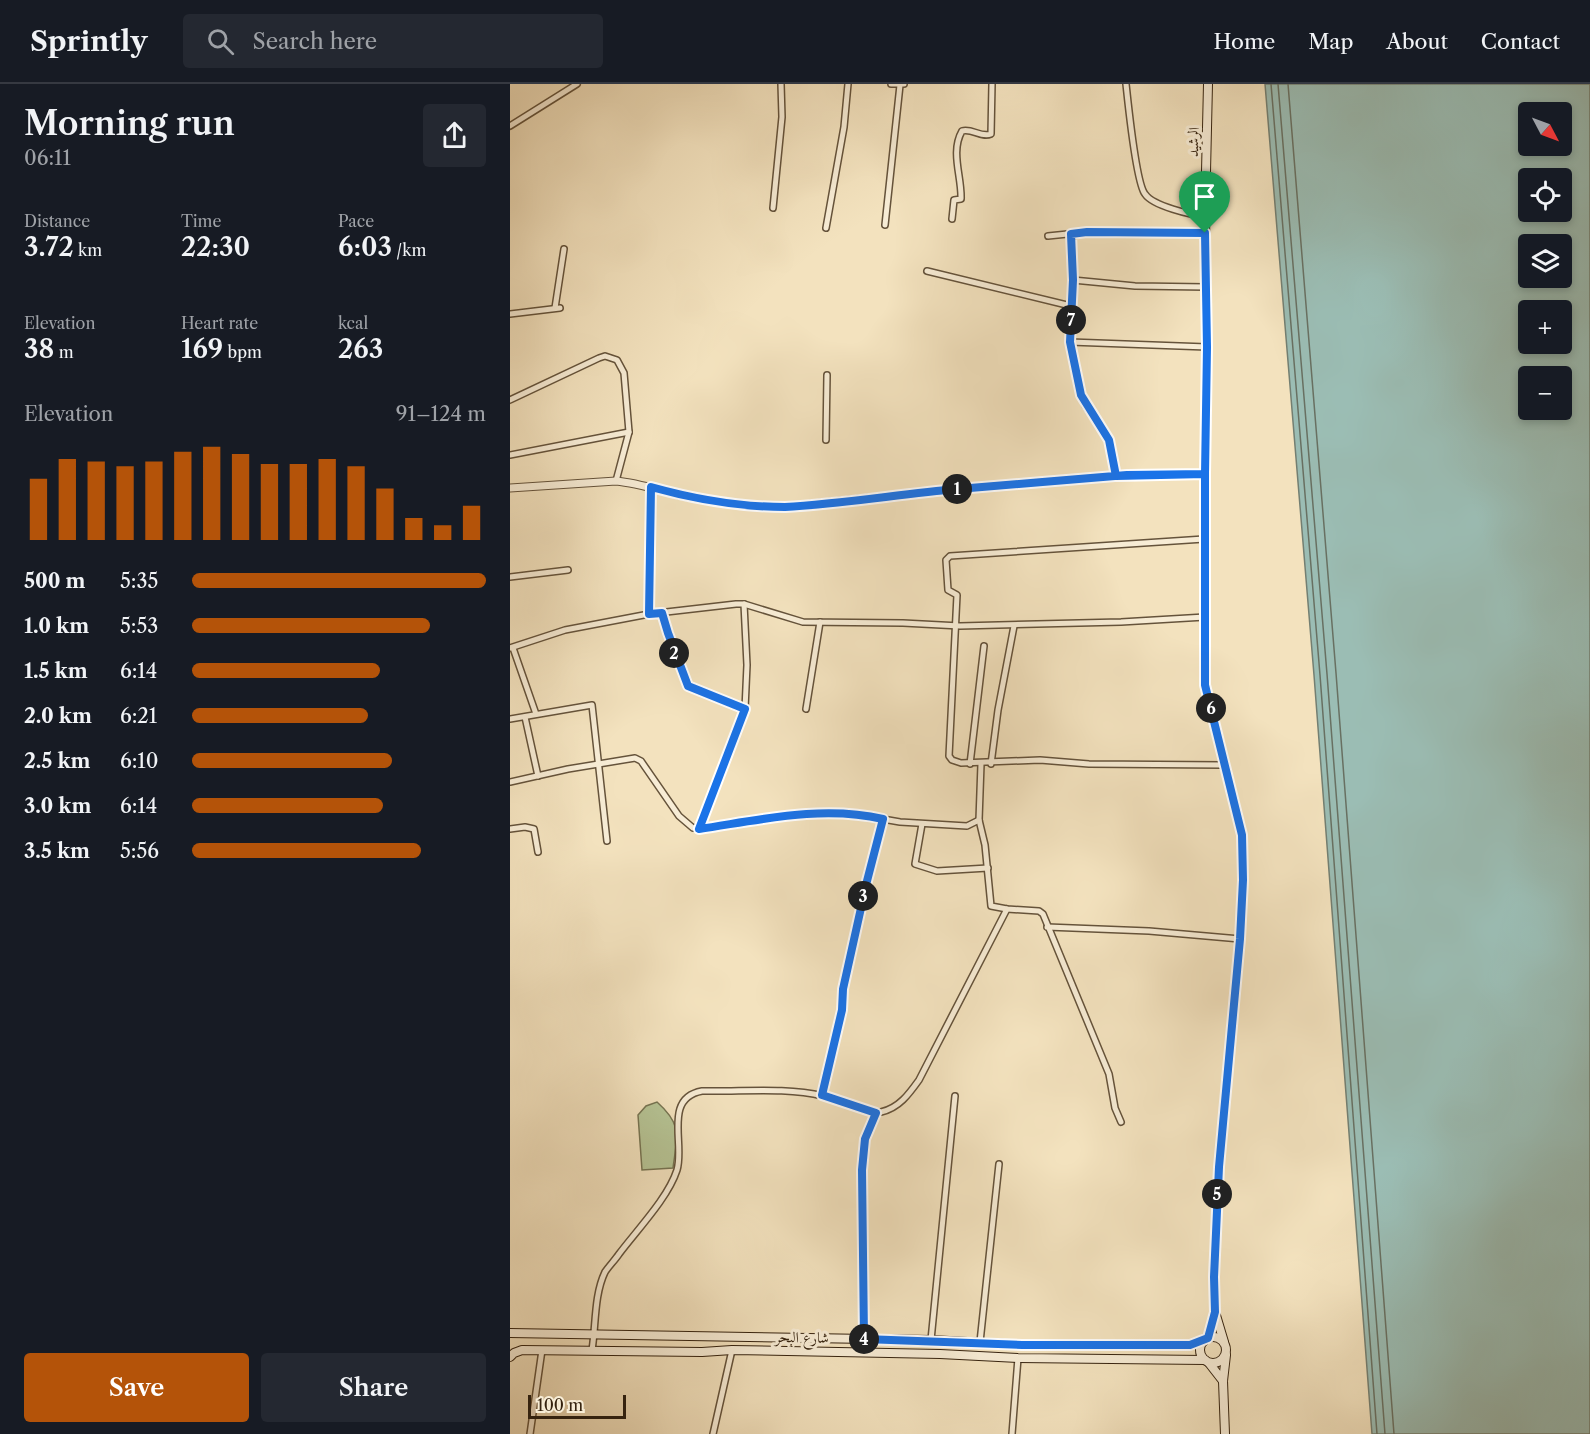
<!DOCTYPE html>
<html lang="en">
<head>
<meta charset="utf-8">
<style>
  body { margin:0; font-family:"Libre Caslon Text",Amiri,serif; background:#242831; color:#f1f3f6; height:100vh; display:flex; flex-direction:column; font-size:22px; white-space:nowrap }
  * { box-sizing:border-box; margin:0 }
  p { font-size:20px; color:#9ea1a6 }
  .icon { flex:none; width:33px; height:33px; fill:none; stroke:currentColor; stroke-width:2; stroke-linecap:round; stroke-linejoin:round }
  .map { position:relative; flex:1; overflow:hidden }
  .drawer { display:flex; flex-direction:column; background:#171b24; width:510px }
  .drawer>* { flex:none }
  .needle { width:39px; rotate:131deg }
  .tools { position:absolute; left:1008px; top:18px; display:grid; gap:12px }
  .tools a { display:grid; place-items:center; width:54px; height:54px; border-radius:6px; background:#171b24; box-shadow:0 3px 9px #0003; font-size:30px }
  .scale { position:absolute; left:18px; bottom:15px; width:98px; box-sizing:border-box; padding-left:6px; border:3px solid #36230f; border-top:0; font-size:16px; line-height:21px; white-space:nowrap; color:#36230f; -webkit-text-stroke:4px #f7ecd5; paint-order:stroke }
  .pin { position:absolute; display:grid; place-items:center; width:51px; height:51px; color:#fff; margin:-62px -26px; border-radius:50% 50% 50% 0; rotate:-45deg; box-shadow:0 0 6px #0007 }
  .pin .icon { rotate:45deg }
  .km { position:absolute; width:30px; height:30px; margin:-15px; border-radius:50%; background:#222; color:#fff; font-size:16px; line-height:30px; text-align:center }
  .round { display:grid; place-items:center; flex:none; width:63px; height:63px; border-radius:6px; background:#242831 }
  .head { display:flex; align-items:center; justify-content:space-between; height:102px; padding:0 24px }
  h1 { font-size:33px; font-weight:600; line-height:45px }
  .stats { display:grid; grid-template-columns:repeat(3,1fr); gap:9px; height:102px; padding:6px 24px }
  .stats div { display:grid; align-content:center }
  .stats b { font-size:26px; font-weight:600 }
  .stats small { font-size:16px; font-weight:400 }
  .stats p { font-size:16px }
  .chart { height:168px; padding:12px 24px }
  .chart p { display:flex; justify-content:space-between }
  .chart svg { width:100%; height:108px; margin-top:6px; stroke:#b45309; stroke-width:6 }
  .button { display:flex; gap:12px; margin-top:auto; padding:12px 24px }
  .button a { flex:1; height:69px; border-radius:6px; background:#b45309; color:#fff; font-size:24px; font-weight:600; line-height:69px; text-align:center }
  .button a+a { background:#242831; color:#f1f3f6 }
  ul { padding:0 24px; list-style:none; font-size:20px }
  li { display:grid; grid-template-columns:96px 72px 1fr; align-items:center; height:45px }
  li i { height:15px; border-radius:8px; background:#b45309 }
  header { display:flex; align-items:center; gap:36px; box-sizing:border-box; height:84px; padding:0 30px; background:#171b24; border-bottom:2px solid #363941 }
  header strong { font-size:28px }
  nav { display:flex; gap:33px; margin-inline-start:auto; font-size:21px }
  .search { width:420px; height:54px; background:#242831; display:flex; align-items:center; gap:15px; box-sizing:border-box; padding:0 21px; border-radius:6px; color:#9ea1a6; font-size:22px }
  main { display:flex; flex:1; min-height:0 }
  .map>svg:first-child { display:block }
  .green { fill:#b6c495; stroke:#767452; stroke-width:1.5 }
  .water { fill:#9bbdb4; stroke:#737f72; stroke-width:1.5; fill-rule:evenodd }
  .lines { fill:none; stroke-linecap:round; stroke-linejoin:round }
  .shore { stroke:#687062; stroke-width:1.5 }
  .minor-casing { stroke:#65533b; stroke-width:8 }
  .tertiary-casing { stroke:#65533b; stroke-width:9 }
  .secondary-casing { stroke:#36230f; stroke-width:10 }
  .minor { stroke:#f7ecd5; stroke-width:5 }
  .tertiary { stroke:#f7ecd5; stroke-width:7 }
  .secondary { stroke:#f7ecd5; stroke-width:8 }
  .route-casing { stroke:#fff; stroke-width:12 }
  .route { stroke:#1a73e8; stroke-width:8 }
  .labels { text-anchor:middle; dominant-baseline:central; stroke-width:6; stroke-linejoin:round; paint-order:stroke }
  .street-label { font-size:15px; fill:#36230f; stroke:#f7ecd5 }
</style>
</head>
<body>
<header>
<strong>Sprintly</strong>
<div class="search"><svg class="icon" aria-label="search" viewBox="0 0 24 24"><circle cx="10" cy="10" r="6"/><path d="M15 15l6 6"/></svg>Search here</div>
<nav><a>Home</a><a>Map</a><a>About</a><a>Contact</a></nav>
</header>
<main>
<section class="drawer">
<div class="head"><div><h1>Morning run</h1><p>06:11</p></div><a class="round"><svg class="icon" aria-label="share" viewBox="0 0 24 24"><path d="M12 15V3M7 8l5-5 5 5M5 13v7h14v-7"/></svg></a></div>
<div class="stats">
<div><p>Distance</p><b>3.72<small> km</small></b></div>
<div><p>Time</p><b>22:30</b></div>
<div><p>Pace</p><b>6:03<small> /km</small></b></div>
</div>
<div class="stats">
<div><p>Elevation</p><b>38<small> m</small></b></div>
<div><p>Heart rate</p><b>169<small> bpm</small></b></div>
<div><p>kcal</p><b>263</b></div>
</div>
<div class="chart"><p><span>Elevation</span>91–124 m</p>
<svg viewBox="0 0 160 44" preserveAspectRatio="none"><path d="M5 44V19M15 44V11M25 44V12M35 44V14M45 44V12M55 44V8M65 44V6M75 44V9M85 44V13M95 44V13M105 44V11M115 44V14M125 44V23M135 44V35M145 44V38M155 44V30"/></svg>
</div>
<ul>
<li><b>500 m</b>5:35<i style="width:100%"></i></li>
<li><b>1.0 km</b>5:53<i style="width:81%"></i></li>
<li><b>1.5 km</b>6:14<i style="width:64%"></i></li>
<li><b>2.0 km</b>6:21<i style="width:60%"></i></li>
<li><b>2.5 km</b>6:10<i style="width:68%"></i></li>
<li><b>3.0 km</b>6:14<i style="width:65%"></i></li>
<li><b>3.5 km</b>5:56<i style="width:78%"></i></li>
</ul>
<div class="button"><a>Save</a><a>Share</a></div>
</section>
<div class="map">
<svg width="1080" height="1350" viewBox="0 0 1080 1350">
  <rect width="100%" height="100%" fill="#f3e2be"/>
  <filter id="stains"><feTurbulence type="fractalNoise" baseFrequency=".00333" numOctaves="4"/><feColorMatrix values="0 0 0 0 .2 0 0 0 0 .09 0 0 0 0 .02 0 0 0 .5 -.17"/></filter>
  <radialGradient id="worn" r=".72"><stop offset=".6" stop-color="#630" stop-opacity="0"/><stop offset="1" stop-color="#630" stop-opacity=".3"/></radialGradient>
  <path class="green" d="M147,1018C173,1041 167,1052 163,1084L132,1086L128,1031L136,1022Z"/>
  <path class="water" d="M755,0H1080V1350H862L804,591ZM1018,28H1052V62H1018ZM1018,94H1052V128H1018ZM1018,160H1052V194H1018ZM1018,226H1052V260H1018ZM1018,292H1052V326H1018Z"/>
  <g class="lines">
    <g class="shore">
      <polyline points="761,0 810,591 867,1350"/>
      <polyline points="768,0 817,590 875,1350"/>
      <polyline points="778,0 826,589 884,1350"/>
    </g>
    <g class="minor-casing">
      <g id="minor">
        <polyline points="381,0 394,0"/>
        <path d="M616,0C618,18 626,99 635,110C643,122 681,131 695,132"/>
        <polyline points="0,42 67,0"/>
        <polyline points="263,124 272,33 271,0"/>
        <path d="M442,135L444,116L451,115C452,93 440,68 452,47C462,44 471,54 481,50L482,0"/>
        <polyline points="375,141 390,1"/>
        <polyline points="316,144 334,43 338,0"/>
        <polyline points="561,150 563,196 560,258 571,311 575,321 599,356 606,392"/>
        <polyline points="538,152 577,148 695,149"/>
        <polyline points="417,187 561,222"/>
        <polyline points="563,196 625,202 696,203"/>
        <polyline points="45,224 54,165"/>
        <polyline points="0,230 50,224"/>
        <polyline points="560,258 697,263"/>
        <polyline points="0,316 89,274 95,272 107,276 114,289 119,348 106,397"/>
        <polyline points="316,356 317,291"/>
        <polyline points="0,371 119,348"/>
        <polyline points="694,455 440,472 436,476 438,506 447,511 439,672 442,676 451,679 530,676 579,680 713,681"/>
        <polyline points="0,493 58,486"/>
        <polyline points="152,529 157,549 178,602 235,625"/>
        <polyline points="139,530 141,403"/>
        <polyline points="0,564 55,546 139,530 226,520 234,520 293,538 393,539 450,542 611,538 695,533"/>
        <polyline points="3,564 26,630"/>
        <polyline points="296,625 310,538"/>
        <polyline points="15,633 28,692"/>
        <polyline points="0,635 82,621 97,757"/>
        <polyline points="460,680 474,562"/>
        <polyline points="471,680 469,736 475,761 481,822 497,825 529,827 533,830 599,990 605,1024 611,1038"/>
        <polyline points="481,680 488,626 504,542"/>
        <polyline points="0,698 58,685 125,674 131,677 169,732 183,744 213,742 288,730 344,730 390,738 457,742 469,736"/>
        <polyline points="412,740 405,780 427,787 478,784"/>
        <polyline points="0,745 15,743 24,745 28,768"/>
        <polyline points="189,745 235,625 237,581 234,520"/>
        <polyline points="537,843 639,847 730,855"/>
        <polyline points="312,1011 332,926 333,905 357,797 373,735"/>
        <polyline points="354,1255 352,1086 355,1055 366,1029"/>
        <polyline points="421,1256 445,1012"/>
        <polyline points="470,1258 489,1080"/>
        <path d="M82,1266C86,1241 84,1211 95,1188C99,1182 105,1176 109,1170C127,1146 158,1114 167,1086C175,1060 153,1014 192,1007C232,1008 275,1003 313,1012C327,1015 360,1031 371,1028C389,1024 399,1010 409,996L497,825"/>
        <polyline points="20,1350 32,1266"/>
        <polyline points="203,1350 222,1266"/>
        <polyline points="502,1350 508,1274"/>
      </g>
    </g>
    <g class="tertiary-casing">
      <path id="tertiary" d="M0,404L106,397C127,399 145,405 165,410C201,418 238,423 275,423L446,405L555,396L617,391L695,390"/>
    </g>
    <g class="secondary-casing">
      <g id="secondary">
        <polyline points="698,0 695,132 697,263 694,490 695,601 732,751 733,796 730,855 709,1083 704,1193 705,1228 714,1258"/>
        <polyline points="0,1249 421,1256 512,1261 680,1261 694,1257"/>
        <circle cx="703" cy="1266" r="13"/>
        <polyline points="698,1254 705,1229"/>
        <polyline points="0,1273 4,1269 12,1266 192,1268 222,1266 430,1270 508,1274 695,1276"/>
        <polyline points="699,1279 713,1297"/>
        <polyline points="715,1350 713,1297 716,1271"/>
      </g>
    </g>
    <use href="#minor" class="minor"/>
    <use href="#tertiary" class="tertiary"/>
    <use href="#secondary" class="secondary"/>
  </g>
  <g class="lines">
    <g class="route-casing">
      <path id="route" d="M695,149L697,263L695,390L617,391C561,396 504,400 448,405C390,410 333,420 275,423C229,423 184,415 141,403L139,530L152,529L158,549L178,602L235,625L189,745C250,736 312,721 373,735L357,797L333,905L332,926L312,1011L366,1029L355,1055L352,1086L354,1255L512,1261H680L698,1254L705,1228L704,1193L709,1083L730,855L733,796L732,751L695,601V390L606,392L599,356L571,311L560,258L563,196L561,150L577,148L695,149"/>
    </g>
    <use href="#route" class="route"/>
  </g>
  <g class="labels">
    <g class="street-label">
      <text transform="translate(683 58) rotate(-88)">الرشيد</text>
      <text transform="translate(292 1253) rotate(1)">شارع البحر</text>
    </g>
  </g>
  <rect width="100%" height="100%" filter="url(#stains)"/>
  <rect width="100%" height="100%" fill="url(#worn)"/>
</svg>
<div class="tools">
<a><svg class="needle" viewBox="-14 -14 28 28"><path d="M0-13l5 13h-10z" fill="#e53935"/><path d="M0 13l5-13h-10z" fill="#9ea1a6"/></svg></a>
<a><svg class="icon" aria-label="locate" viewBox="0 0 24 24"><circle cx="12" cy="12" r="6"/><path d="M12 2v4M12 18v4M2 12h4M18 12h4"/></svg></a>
<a><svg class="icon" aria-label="layers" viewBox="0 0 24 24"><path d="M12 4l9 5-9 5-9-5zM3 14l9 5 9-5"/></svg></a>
<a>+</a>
<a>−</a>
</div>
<div class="scale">100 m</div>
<div class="pin" style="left:695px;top:149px;background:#1e9e55"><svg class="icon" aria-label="arrive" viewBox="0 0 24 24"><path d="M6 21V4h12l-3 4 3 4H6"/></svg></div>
<b class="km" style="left:447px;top:405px">1</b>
<b class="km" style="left:164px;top:569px">2</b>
<b class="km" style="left:353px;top:812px">3</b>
<b class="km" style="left:354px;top:1255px">4</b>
<b class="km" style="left:707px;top:1110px">5</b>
<b class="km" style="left:701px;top:624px">6</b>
<b class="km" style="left:561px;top:236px">7</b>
</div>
</main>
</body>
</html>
